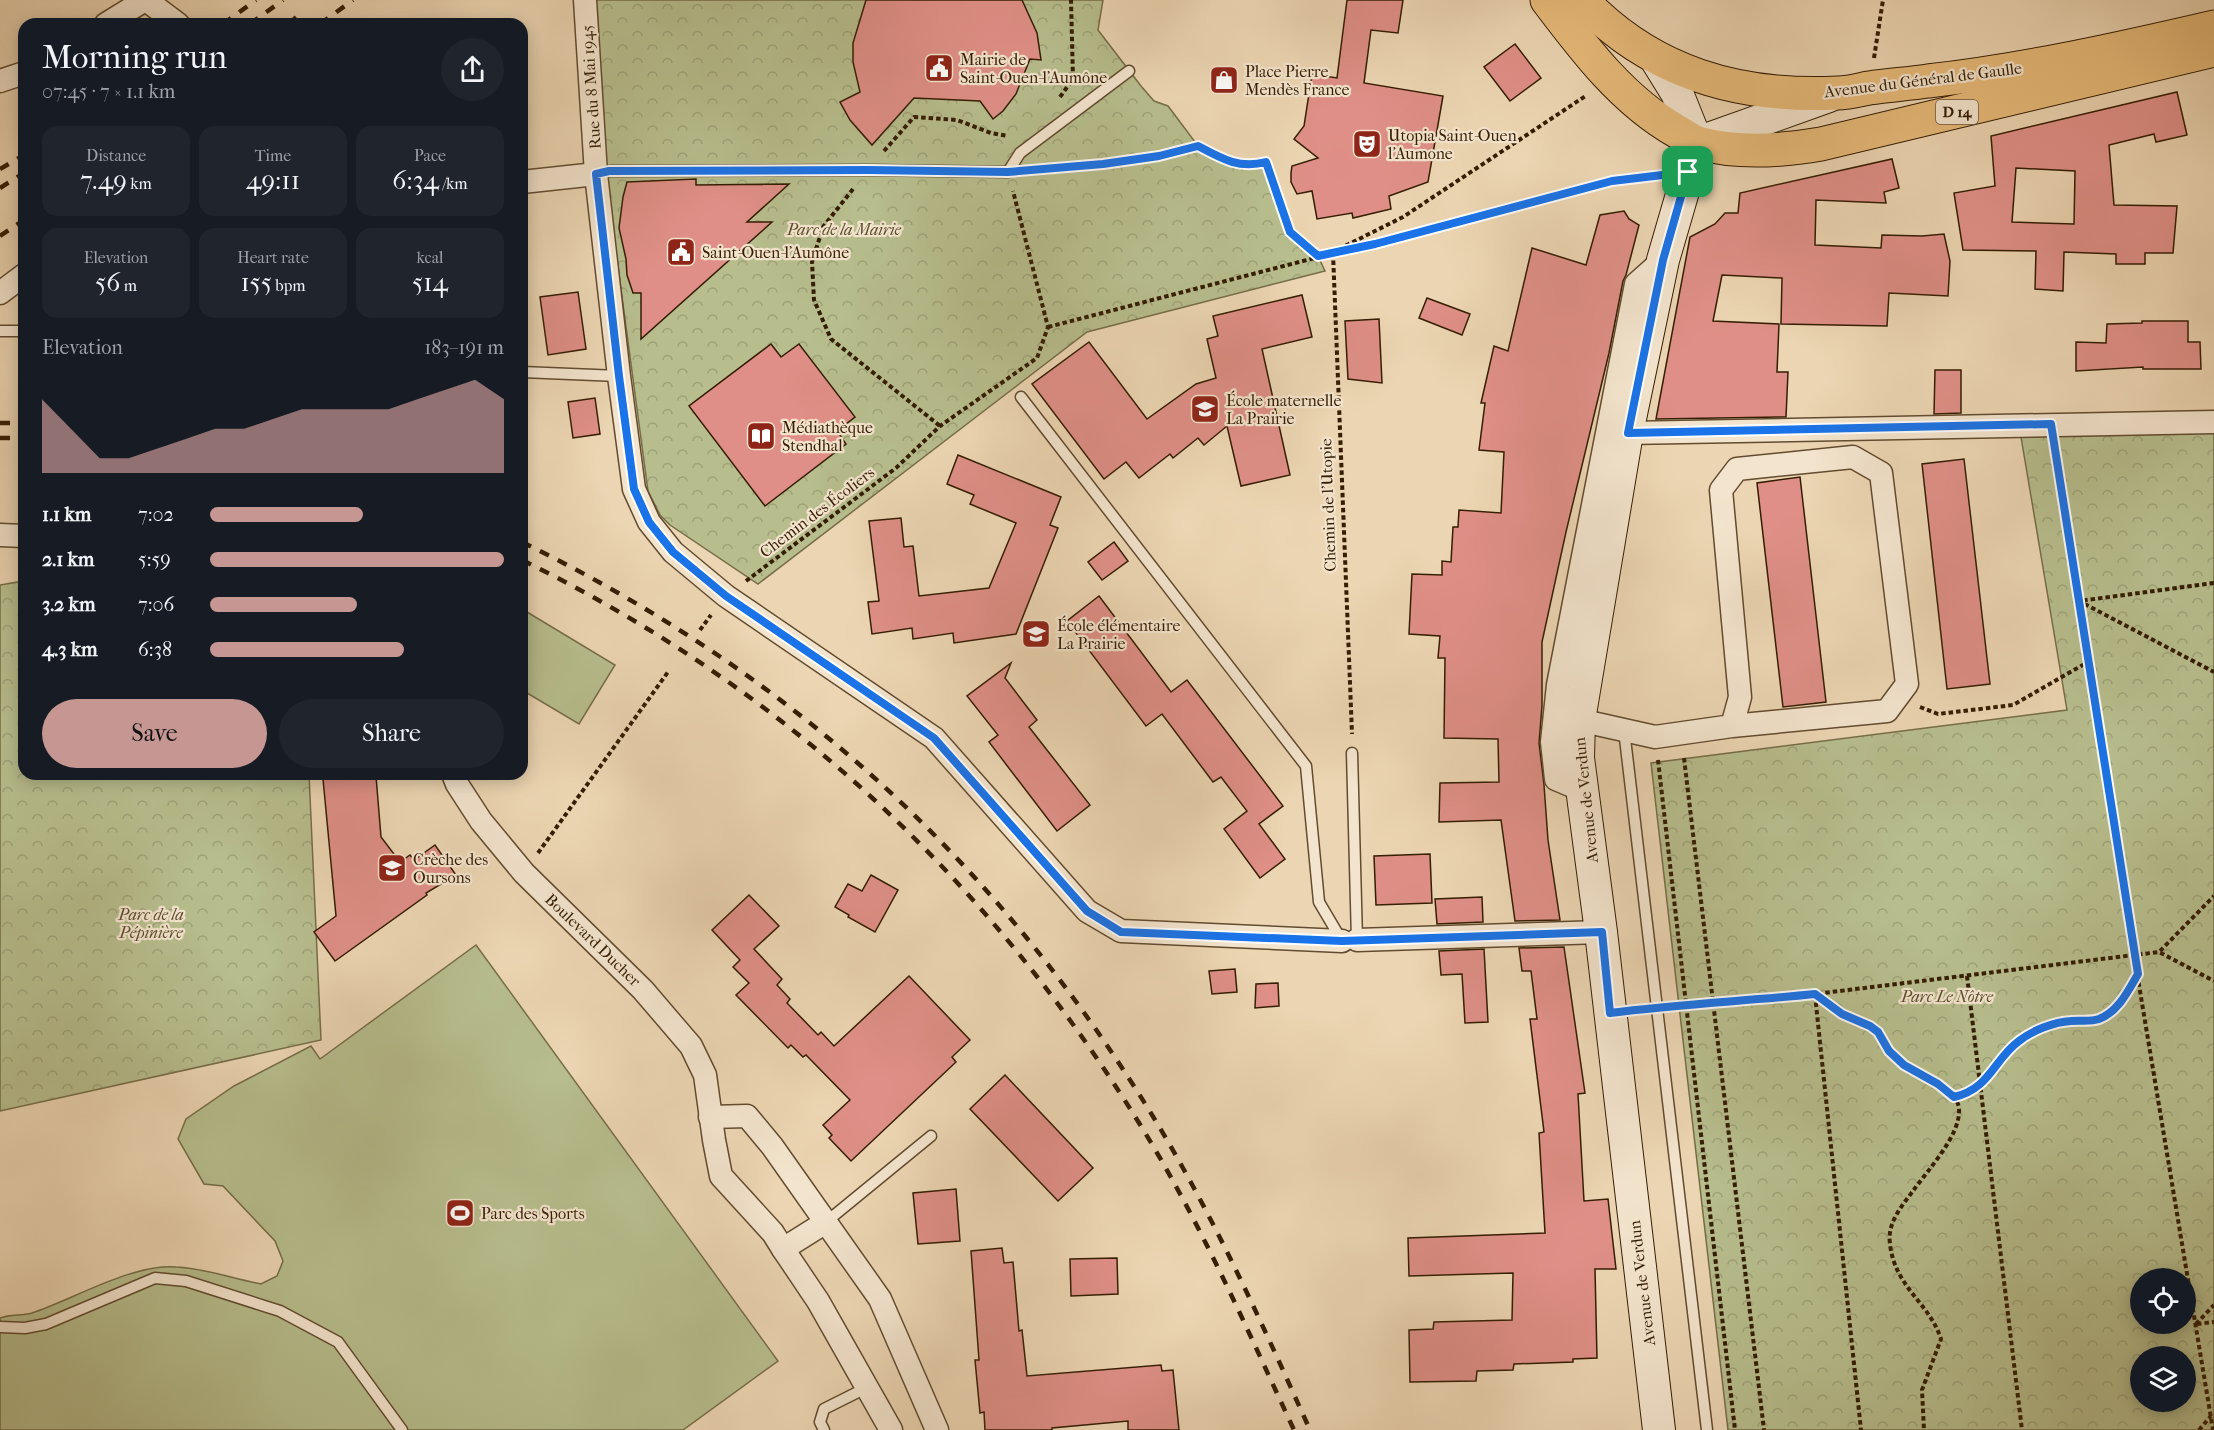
<!DOCTYPE html>
<html lang="en">
<head>
<meta charset="utf-8">
<style>
  body { margin:0; font-family:"IM FELL French Canon",serif; background:#20242c; color:#f1f3f6; height:100vh; display:flex; flex-direction:column; font-size:22px; white-space:nowrap }
  * { box-sizing:border-box; margin:0 }
  p { font-size:20px; color:#9ea1a6 }
  .icon { flex:none; width:33px; height:33px; fill:none; stroke:currentColor; stroke-width:2; stroke-linecap:round; stroke-linejoin:round }
  .map { position:relative; flex:1; overflow:hidden }
  .side { position:absolute; left:18px; top:18px; width:510px; height:762px; display:flex; flex-direction:column; background:#171b24; border-radius:18px; box-shadow:0 3px 15px #0003 }
  .side>* { flex:none }
  .tools { position:absolute; left:2130px; top:1268px; display:grid; gap:12px }
  .tools a { display:grid; place-items:center; width:66px; height:66px; border-radius:50%; background:#171b24; box-shadow:0 3px 15px #0003; font-size:30px }
  .pin { position:absolute; display:grid; place-items:center; width:51px; height:51px; color:#fff; margin:-26px; border-radius:12px; box-shadow:0 3px 9px #0006 }
  .round { display:grid; place-items:center; flex:none; width:63px; height:63px; border-radius:32px; background:#20242c }
  .overview { display:flex; align-items:center; justify-content:space-between; height:102px; padding:0 24px }
  h1 { font-size:33px; font-weight:600; line-height:45px }
  .figures { display:grid; grid-template-columns:repeat(3,1fr); gap:9px; height:102px; padding:6px 24px }
  .figures div { display:grid; align-content:center; border-radius:15px; background:#20242c; text-align:center }
  .figures b { font-size:26px; font-weight:600 }
  .figures small { font-size:16px; font-weight:400 }
  .figures p { font-size:16px }
  .chart { height:168px; padding:12px 24px }
  .chart p { display:flex; justify-content:space-between }
  .chart svg { width:100%; height:108px; margin-top:6px; fill:#c59692; opacity:.7 }
  .button { display:flex; gap:12px; margin-top:auto; padding:12px 24px }
  .button a { flex:1; height:69px; border-radius:36px; background:#c59692; color:#111; font-size:24px; font-weight:600; line-height:69px; text-align:center }
  .button a+a { background:#20242c; color:#f1f3f6 }
  ul { padding:0 24px; list-style:none; font-size:20px }
  li { display:grid; grid-template-columns:96px 72px 1fr; align-items:center; height:45px }
  li i { height:15px; border-radius:8px; background:#c59692 }
  .map>svg:first-child { display:block }
  .grass { fill:#b7bd8d; stroke:#766d48; stroke-width:1.5 }
  .park { fill:url(#park-crowns); stroke:#766d48; stroke-width:1.5; fill-rule:evenodd }
  .building { fill:#df8f87; stroke:#341d03; stroke-width:1.5; fill-rule:evenodd }
  .lines { fill:none; stroke-linecap:round; stroke-linejoin:round }
  .service-casing { stroke:#624b2f; stroke-width:13 }
  .minor-casing { stroke:#624b2f; stroke-width:25 }
  .secondary-casing { stroke:#341d03; stroke-width:34 }
  .primary-casing { stroke:#341d03; stroke-width:35 }
  .path { stroke:#341d03; stroke-width:4; stroke-dasharray:4.5 3; stroke-linecap:butt }
  .service { stroke:#f3e4cd; stroke-width:10 }
  .minor { stroke:#f3e4cd; stroke-width:22 }
  .secondary { stroke:#f3e4cd; stroke-width:32 }
  .primary { stroke:#e6ba79; stroke-width:33 }
  .rail { stroke:#341d03; stroke-width:4.5; stroke-dasharray:10 10; stroke-linecap:butt }
  .route-casing { stroke:#fff; stroke-width:12 }
  .route { stroke:#1a73e8; stroke-width:8 }
  .labels { text-anchor:middle; dominant-baseline:central; stroke-width:4.5; stroke-linejoin:round; paint-order:stroke }
  .shield { fill:#f3e4cd; stroke:#6d5940; stroke-width:1.5 }
  .shield-label { font-size:15px; font-weight:bold; fill:#341d03 }
  .poi-label { font-size:16px; fill:#341d03; stroke:#f3e4cd; text-anchor:start }
  .street-label { font-size:16px; fill:#341d03; stroke:#f3e4cd }
  .park-label { font-size:16px; font-style:italic; fill:#5b4d2c; stroke:#f3e4cd }
</style>
</head>
<body>
<div class="map">
<svg width="2214" height="1430" viewBox="0 0 2214 1430">
  <defs>
    <pattern id="park-crowns" width="20" height="18" patternUnits="userSpaceOnUse" patternTransform="scale(1.5)"><rect width="20" height="18" fill="#b7bd8d"/><path d="M2 6a3 3 0 1 1 6 0M12 15a3 3 0 1 1 6 0" fill="none" stroke="#9ea278"/></pattern>
  </defs>
  <rect width="100%" height="100%" fill="#ecd5b2"/>
  <filter id="stains"><feTurbulence type="fractalNoise" baseFrequency=".00333" numOctaves="4"/><feColorMatrix values="0 0 0 0 .2 0 0 0 0 .09 0 0 0 0 .02 0 0 0 .5 -.17"/></filter>
  <radialGradient id="worn" r=".72"><stop offset=".6" stop-color="#630" stop-opacity="0"/><stop offset="1" stop-color="#630" stop-opacity=".3"/></radialGradient>
  <g class="grass">
    <polygon points="522,609 615,665 579,724 522,690"/>
    <path d="M476,945L778,1361L683,1430H0V1318C11,1314 21,1316 32,1313C74,1299 131,1264 176,1267C205,1268 233,1279 261,1284L277,1276L283,1261L275,1241L223,1186L204,1184L178,1139L186,1119L234,1086L311,1046L320,1059Z"/>
  </g>
  <g class="park">
    <polygon points="590,0 1103,0 1098,30 1141,86 1154,101 1168,106 1198,146 1221,159 1250,166 1266,162 1290,232 1318,256 1325,271 1087,332 758,584 670,525 660,515 648,491 606,177"/>
    <path d="M2214,432V1430H1728L1651,763L2067,710L2021,437ZM2140,1278H2186V1323H2140ZM2140,1356H2186V1401H2140Z"/>
    <polygon points="24,581 24,774 309,774 321,1040 0,1111 0,585"/>
  </g>
  <g class="building">
    <polygon points="866,0 1022,0 1037,33 1041,60 1030,59 1016,94 1003,111 993,119 980,101 914,98 872,145 850,120 840,102 860,92 853,62 853,43"/>
    <polygon points="1347,0 1403,0 1398,33 1371,30 1364,83 1443,96 1428,182 1389,196 1391,209 1353,218 1352,213 1317,219 1312,191 1297,194 1291,182 1291,173 1292,166 1318,158 1294,139 1304,126 1312,74 1337,78"/>
    <polygon points="1515,44 1541,78 1510,101 1484,67"/>
    <path d="M2177,92L2187,135L2156,142L2154,134L2109,145L2114,205L2177,206L2173,253H2145V264H2116V254L2064,252L2063,291L2035,289L2036,251L1963,250L1954,193L1995,186L1991,136ZM2016,168L2075,171L2074,224L2012,222Z"/>
    <polygon points="1892,159 1899,188 1884,192 1886,203 1816,200 1815,245 1881,248 1882,235 1922,236 1944,234 1950,261 1948,296 1889,293 1887,326 1781,324 1782,278 1722,275 1713,321 1779,324 1777,372 1788,372 1786,417 1656,419 1690,237 1715,224 1725,213 1738,213 1740,193"/>
    <polygon points="696,179 696,185 789,184 747,222 772,222 641,339 641,293 633,293 627,275 626,259 619,228 623,197 627,182"/>
    <polygon points="1624,211 1629,219 1639,225 1626,275 1623,281 1609,353 1566,532 1542,642 1542,706 1539,743 1544,785 1548,840 1560,920 1515,921 1501,820 1439,822 1440,783 1499,782 1498,739 1444,738 1445,658 1438,658 1440,636 1409,634 1412,574 1442,575 1442,561 1451,562 1453,527 1458,527 1459,510 1501,513 1504,452 1479,450 1485,403 1481,403 1494,346 1508,351 1532,248 1586,265 1600,215"/>
    <polygon points="578,292 586,349 548,355 540,297"/>
    <polygon points="1302,295 1312,337 1262,349 1290,475 1241,486 1227,426 1204,445 1198,438 1173,458 1170,454 1139,478 1126,462 1104,479 1032,384 1089,342 1147,419 1196,384 1216,378 1207,339 1218,336 1213,316"/>
    <polygon points="1427,298 1470,314 1462,335 1419,318"/>
    <polygon points="1379,319 1382,383 1348,379 1345,321"/>
    <polygon points="2142,321 2188,321 2188,342 2200,342 2201,369 2143,369 2143,367 2076,371 2076,342 2106,343 2107,324 2142,323"/>
    <polygon points="771,344 781,357 799,344 855,417 837,431 846,444 765,506 689,406"/>
    <polygon points="1935,370 1961,370 1961,413 1934,414"/>
    <polygon points="595,398 600,434 573,438 568,402"/>
    <polygon points="958,455 1061,497 1050,525 1058,528 1016,634 954,643 953,633 913,639 912,628 872,634 868,602 879,601 869,521 901,518 904,547 913,546 919,596 989,588 1016,523 970,504 974,495 947,484"/>
    <polygon points="1964,459 1990,684 1947,689 1922,464"/>
    <polygon points="1800,477 1826,702 1783,707 1757,483"/>
    <polygon points="1114,542 1128,561 1102,580 1088,562"/>
    <polygon points="1099,596 1171,692 1187,680 1283,806 1259,824 1285,859 1260,878 1224,829 1247,811 1221,777 1213,782 1162,714 1146,726 1067,621"/>
    <polygon points="1011,663 1005,678 1037,720 1029,727 1090,805 1057,831 989,742 998,735 967,696"/>
    <polygon points="376,776 381,837 400,862 410,855 414,860 435,845 456,875 426,893 427,895 335,961 314,932 336,916 323,779"/>
    <polygon points="1430,854 1432,903 1376,905 1374,856"/>
    <polygon points="871,875 898,890 875,932 848,917 849,915 835,907 848,884 862,891"/>
    <polygon points="749,895 779,926 754,949 782,979 777,985 790,999 787,1003 818,1035 821,1032 834,1046 909,976 970,1040 952,1057 956,1062 851,1161 829,1138 832,1135 823,1125 850,1100 806,1055 803,1057 791,1045 788,1048 736,995 749,983 733,967 740,960 712,930"/>
    <polygon points="1482,897 1483,922 1437,924 1435,899"/>
    <polygon points="1564,947 1585,1093 1578,1094 1584,1201 1608,1199 1616,1269 1595,1269 1597,1358 1573,1359 1573,1362 1514,1364 1513,1370 1477,1371 1476,1381 1410,1382 1409,1330 1433,1329 1434,1322 1512,1320 1513,1273 1409,1276 1408,1238 1545,1233 1539,1133 1544,1132 1530,1019 1537,1019 1531,971 1522,971 1519,948"/>
    <polygon points="1484,949 1488,1022 1465,1023 1462,974 1441,975 1439,951"/>
    <polygon points="1235,969 1237,992 1212,994 1209,971"/>
    <polygon points="1278,983 1279,1006 1255,1008 1256,984"/>
    <polygon points="1005,1075 1093,1168 1058,1201 970,1109"/>
    <polygon points="956,1189 960,1241 918,1244 913,1193"/>
    <polygon points="1002,1248 1004,1263 1013,1262 1019,1331 1022,1330 1027,1376 1161,1365 1162,1371 1173,1370 1179,1430 1128,1430 1128,1421 1052,1428 1052,1430 985,1430 984,1412 980,1413 975,1360 979,1360 971,1251"/>
    <polygon points="1117,1258 1118,1294 1071,1296 1070,1259"/>
  </g>
  <g class="lines">
    <g class="service-casing">
      <g id="service">
        <polyline points="596,174 610,171 868,170 1008,172 1020,153 1129,71"/>
        <polyline points="0,331 24,331"/>
        <polyline points="522,372 619,376"/>
        <polyline points="1021,397 1306,766 1319,902 1342,941 1357,940 1352,753"/>
        <polyline points="1624,730 1707,1430"/>
        <polyline points="826,1222 931,1136"/>
        <polyline points="0,1327 25,1328 46,1324 155,1278 186,1281 280,1311 338,1342 402,1430"/>
        <polyline points="824,1430 820,1422 824,1409 866,1388"/>
      </g>
    </g>
    <g class="minor-casing">
      <g id="minor">
        <polyline points="146,0 178,24"/>
        <polyline points="585,0 596,174 619,376 634,489 649,522 673,552 726,596 934,738 1087,911 1121,931 1342,941"/>
        <polyline points="106,24 145,0"/>
        <polyline points="0,81 24,73"/>
        <polyline points="522,182 596,174"/>
        <polyline points="0,293 24,275"/>
        <polyline points="1627,433 2214,422"/>
        <polyline points="0,535 24,536"/>
        <polyline points="1579,720 1655,737 1732,726 1887,711 1907,684 1881,473 1853,457 1737,469 1721,490 1740,697 1732,726"/>
        <polyline points="453,774 457,784 481,821 524,873 643,990 691,1046 705,1075 714,1140 721,1176 773,1233 783,1249 818,1301 891,1430"/>
        <polyline points="1582,790 1556,779 1552,742 1558,685 1636,284 1663,260"/>
        <polyline points="1357,940 1601,932"/>
        <polyline points="710,1117 747,1116 772,1146 880,1299 937,1430"/>
        <polyline points="783,1249 826,1222"/>
      </g>
    </g>
    <g class="secondary-casing">
      <g id="secondary">
        <polyline points="1656,59 1677,93 1697,143"/>
        <polyline points="1697,143 1829,96"/>
        <polyline points="1659,1430 1601,932 1578,758 1579,720 1627,433 1663,260 1697,143"/>
      </g>
    </g>
    <g class="primary-casing">
      <g id="primary">
        <path d="M1547,0C1584,49 1623,101 1678,132C1685,136 1691,141 1698,143C1738,154 1781,151 1821,144L2214,50"/>
        <path d="M1582,0C1651,73 1739,98 1838,93C1848,93 1859,90 1869,88C1889,85 1908,84 1928,81C2025,70 2119,49 2214,27"/>
      </g>
    </g>
    <g class="path">
      <polyline points="288,24 296,17"/>
      <polyline points="1874,58 1883,0"/>
      <polyline points="1060,97 1073,79 1071,0"/>
      <polyline points="884,151 914,117 957,120 991,133 1008,136"/>
      <path d="M1031,170C1088,166 1143,160 1198,146C1222,159 1239,169 1266,162L1290,232L1318,256"/>
      <polyline points="853,189 823,227 812,262 814,300 831,339 940,426"/>
      <polyline points="1339,249 1403,217 1587,95"/>
      <polyline points="1333,253 1352,734"/>
      <polyline points="1048,327 1612,181 1658,175"/>
      <polyline points="2055,449 2134,955 2213,1430"/>
      <polyline points="746,581 896,468 940,426 1037,358 1048,327 1013,191"/>
      <polyline points="2214,583 2079,601 2214,672"/>
      <polyline points="700,630 711,615"/>
      <polyline points="1920,707 1938,714 2013,705 2088,662"/>
      <polyline points="1684,758 1764,1430"/>
      <polyline points="1658,760 1735,1430"/>
      <polyline points="538,853 668,672"/>
      <polyline points="2160,951 2214,896"/>
      <polyline points="1967,976 2022,1430"/>
      <polyline points="1815,995 1861,1430"/>
      <path d="M1816,995C1824,1001 1833,1008 1842,1013C1851,1019 1862,1021 1871,1026C1884,1035 1890,1054 1903,1065C1917,1076 1958,1088 1959,1109C1961,1135 1927,1171 1913,1191C1901,1207 1887,1223 1890,1244C1895,1288 1929,1302 1941,1339L1922,1390L1924,1430"/>
      <polyline points="1676,1007 1815,994 2159,952 2214,981"/>
      <path d="M1954,1097C1990,1089 1994,1060 2019,1041C2033,1031 2054,1022 2071,1021C2080,1020 2090,1022 2099,1019C2118,1012 2128,991 2137,974"/>
      <polyline points="2196,1324 2214,1305"/>
      <polyline points="2197,1324 2214,1322"/>
      <polyline points="2199,1430 2211,1416"/>
    </g>
    <use href="#service" class="service"/>
    <use href="#minor" class="minor"/>
    <use href="#secondary" class="secondary"/>
    <use href="#primary" class="primary"/>
    <g class="rail">
      <polyline points="223,24 256,0"/>
      <polyline points="250,24 283,0"/>
      <polyline points="320,24 353,0"/>
      <polyline points="0,169 24,155"/>
      <polyline points="0,188 24,173"/>
      <polyline points="0,236 24,220"/>
      <polyline points="0,423 24,423"/>
      <polyline points="0,438 24,438"/>
      <path d="M522,542C777,667 974,840 1128,1077C1201,1188 1256,1310 1310,1430"/>
      <path d="M522,560C787,690 990,880 1144,1131C1202,1226 1247,1329 1294,1430"/>
    </g>
  </g>
  <g class="lines">
    <g class="route-casing">
      <path id="route" d="M1198,146C1222,159 1239,169 1266,162L1290,232L1318,256L1375,244L1612,181L1688,172L1663,260L1628,433L2051,424L2138,974C2128,991 2118,1012 2099,1019C2090,1022 2080,1020 2071,1021C2054,1022 2033,1030 2019,1041C1994,1059 1990,1089 1954,1097L1938,1084L1904,1065L1889,1051L1878,1032L1870,1026L1842,1014L1815,994C1747,1001 1678,1004 1610,1013L1602,932L1342,941L1121,932L1087,911L934,738L726,596L673,552L649,522L634,489L619,376L596,174L609,171L868,170L1008,172L1103,164L1159,156Z"/>
    </g>
    <use href="#route" class="route"/>
  </g>
  <defs>
    <g id="civic-square" transform="scale(1.5)"><rect x="-9" y="-9" width="18" height="18" rx="4" fill="#8f2418" stroke="#f3e4cd"/><path d="M-.6-6.5H3V-4.5H.6V-3L4-1V1h2V6H-6V1h2V-1L-.6-3ZM-1.2 2.5V6h2.4V2.5Z" fill="#fff"/></g>
    <g id="shop-square" transform="scale(1.5)"><rect x="-9" y="-9" width="18" height="18" rx="4" fill="#8f2418" stroke="#f3e4cd"/><path d="M-5-2.5h2.3a2.7 3.5 0 0 1 5.4 0H5L5.5 6h-11ZM-1.5-2.5h3a1.5 2.3 0 0 0-3 0Z" fill="#fff"/></g>
    <g id="theatre-square" transform="scale(1.5)"><rect x="-9" y="-9" width="18" height="18" rx="4" fill="#8f2418" stroke="#f3e4cd"/><path d="M-5-5.5Q0-4 5-5.5V0Q5 5 0 6Q-5 5-5 0ZM-3.3-2.5H-1v1.5H-3.3ZM1-2.5H3.3v1.5H1ZM-2.8 1Q0 5.5 2.8 1Z" fill="#fff"/></g>
    <g id="school-square" transform="scale(1.5)"><rect x="-9" y="-9" width="18" height="18" rx="4" fill="#8f2418" stroke="#f3e4cd"/><path d="M0-5L7-2L0 1L-7-2ZM-4 1L0 2.5L4 1V4Q0 6-4 4Z" fill="#fff"/></g>
    <g id="library-square" transform="scale(1.5)"><rect x="-9" y="-9" width="18" height="18" rx="4" fill="#8f2418" stroke="#f3e4cd"/><path d="M-6-4Q-3-5.5-.7-3.5V5Q-3 3-6 4ZM6-4Q3-5.5 .7-3.5V5Q3 3 6 4Z" fill="#fff"/></g>
    <g id="stadium-square" transform="scale(1.5)"><rect x="-9" y="-9" width="18" height="18" rx="4" fill="#8f2418" stroke="#f3e4cd"/><path d="M0-5a6.5 5 0 1 0 0 10a6.5 5 0 1 0 0-10ZM-3.5-1.8h7v3.6h-7Z" fill="#fff"/></g>
  </defs>
  <g fill-rule="evenodd">
    <use href="#civic-square" x="939" y="68"/>
    <use href="#shop-square" x="1224" y="80"/>
    <use href="#theatre-square" x="1367" y="144"/>
    <use href="#civic-square" x="681" y="252"/>
    <use href="#school-square" x="1205" y="409"/>
    <use href="#library-square" x="761" y="436"/>
    <use href="#school-square" x="1036" y="634"/>
    <use href="#school-square" x="392" y="868"/>
    <use href="#stadium-square" x="460" y="1213"/>
  </g>
  <g class="labels">
    <rect class="shield" x="1936" y="100" width="42" height="24" rx="4.5"/>
    <g class="shield-label">
      <text x="1957" y="112">D 14</text>
    </g>
    <g class="poi-label">
      <text x="960" y="59">Mairie de<tspan x="960" dy="18">Saint-Ouen-l'Aumône</tspan></text>
      <text x="1245" y="71">Place Pierre<tspan x="1245" dy="18">Mendès France</tspan></text>
      <text x="1388" y="135">Utopia Saint-Ouen<tspan x="1388" dy="18">l'Aumone</tspan></text>
      <text x="702" y="252">Saint-Ouen-l'Aumône</text>
      <text x="1226" y="400">École maternelle<tspan x="1226" dy="18">La Prairie</tspan></text>
      <text x="782" y="427">Médiathèque<tspan x="782" dy="18">Stendhal</tspan></text>
      <text x="1057" y="625">École élémentaire<tspan x="1057" dy="18">La Prairie</tspan></text>
      <text x="413" y="859">Crèche des<tspan x="413" dy="18">Oursons</tspan></text>
      <text x="481" y="1213">Parc des Sports</text>
    </g>
    <g class="street-label">
      <text transform="translate(1923 80) rotate(-7)">Avenue du Général de Gaulle</text>
      <text transform="translate(591 87) rotate(-94)">Rue du 8 Mai 1945</text>
      <text transform="translate(1328 505) rotate(-92)">Chemin de l'Utopie</text>
      <text transform="translate(817 512) rotate(-37)">Chemin des Écoliers</text>
      <text transform="translate(1586 800) rotate(-96)">Avenue de Verdun</text>
      <text transform="translate(593 940) rotate(44)">Boulevard Ducher</text>
      <text transform="translate(1642 1283) rotate(-97)">Avenue de Verdun</text>
    </g>
    <g class="park-label">
      <text x="844" y="229">Parc de la Mairie</text>
      <text x="151" y="914">Parc de la<tspan x="151" dy="18">Pépinière</tspan></text>
      <text x="1947" y="996">Parc Le Nôtre</text>
    </g>
  </g>
  <rect width="100%" height="100%" filter="url(#stains)"/>
  <rect width="100%" height="100%" fill="url(#worn)"/>
</svg>
<div class="tools">
<a><svg class="icon" aria-label="locate" viewBox="0 0 24 24"><circle cx="12" cy="12" r="6"/><path d="M12 2v4M12 18v4M2 12h4M18 12h4"/></svg></a>
<a><svg class="icon" aria-label="layers" viewBox="0 0 24 24"><path d="M12 4l9 5-9 5-9-5zM3 14l9 5 9-5"/></svg></a>
</div>
<div class="pin" style="left:1688px;top:172px;background:#1e9e55"><svg class="icon" aria-label="arrive" viewBox="0 0 24 24"><path d="M6 21V4h12l-3 4 3 4H6"/></svg></div>
<section class="side">
<div class="overview"><div><h1>Morning run</h1><p>07:45 · 7 × 1.1 km</p></div><a class="round"><svg class="icon" aria-label="share" viewBox="0 0 24 24"><path d="M12 15V3M7 8l5-5 5 5M5 13v7h14v-7"/></svg></a></div>
<div class="figures">
<div><p>Distance</p><b>7.49<small> km</small></b></div>
<div><p>Time</p><b>49:11</b></div>
<div><p>Pace</p><b>6:34<small> /km</small></b></div>
</div>
<div class="figures">
<div><p>Elevation</p><b>56<small> m</small></b></div>
<div><p>Heart rate</p><b>155<small> bpm</small></b></div>
<div><p>kcal</p><b>514</b></div>
</div>
<div class="chart"><p><span>Elevation</span>183–191 m</p>
<svg viewBox="0 0 160 44" preserveAspectRatio="none"><path d="M0 44V14L10 26L20 38L30 38L40 34L50 30L60 26L70 26L80 22L90 18L100 18L110 18L120 18L130 14L140 10L150 6L160 14V44z"/></svg>
</div>
<ul>
<li><b>1.1 km</b>7:02<i style="width:52%"></i></li>
<li><b>2.1 km</b>5:59<i style="width:100%"></i></li>
<li><b>3.2 km</b>7:06<i style="width:50%"></i></li>
<li><b>4.3 km</b>6:38<i style="width:66%"></i></li>
</ul>
<div class="button"><a>Save</a><a>Share</a></div>
</section>
</div>
</body>
</html>
